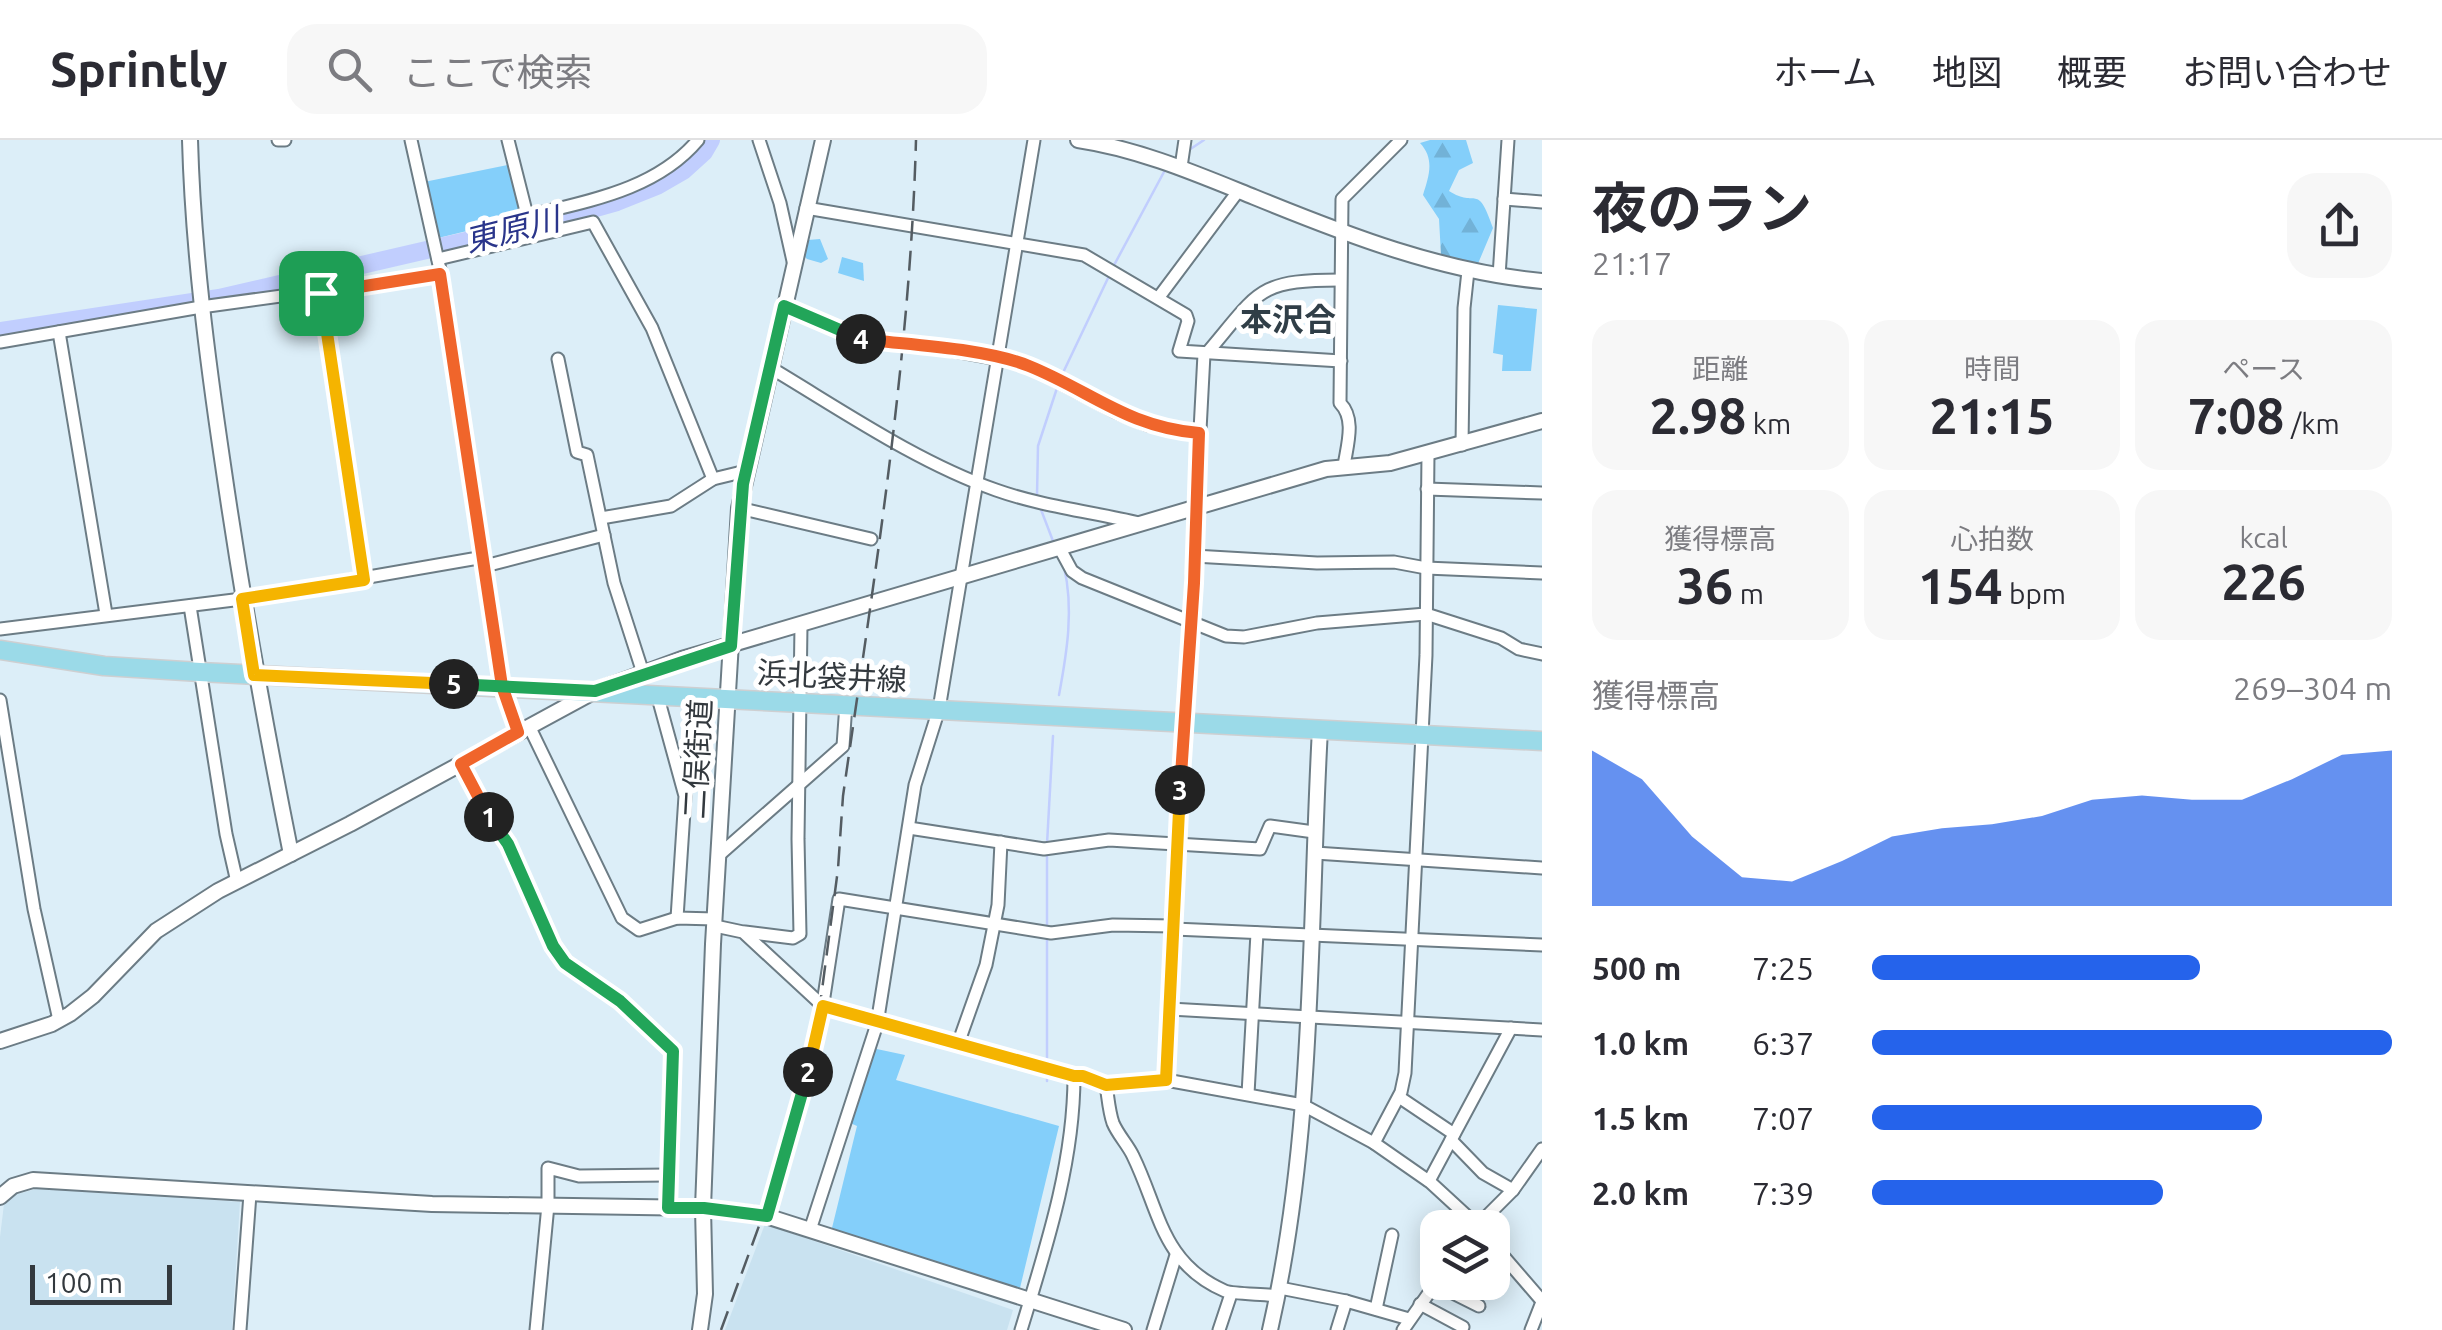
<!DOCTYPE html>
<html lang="ja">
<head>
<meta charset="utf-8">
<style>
  body { margin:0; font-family:Ubuntu,"Noto Sans JP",sans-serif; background:#f7f7f7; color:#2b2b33; height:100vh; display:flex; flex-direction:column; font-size:38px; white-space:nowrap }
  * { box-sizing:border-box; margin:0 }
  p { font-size:32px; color:#7c7c81 }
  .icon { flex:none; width:55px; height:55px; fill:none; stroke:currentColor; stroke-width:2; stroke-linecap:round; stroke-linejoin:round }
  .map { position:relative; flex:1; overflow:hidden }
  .details { display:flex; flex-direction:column; background:#fff; width:900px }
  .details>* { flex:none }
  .controls { position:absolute; left:1420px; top:1070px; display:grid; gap:20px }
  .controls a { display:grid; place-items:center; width:90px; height:90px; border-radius:20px; background:#fff; box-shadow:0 5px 25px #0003; font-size:50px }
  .scale { position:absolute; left:30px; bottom:25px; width:142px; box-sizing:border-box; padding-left:10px; border:5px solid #33393e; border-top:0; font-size:28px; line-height:35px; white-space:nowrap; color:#33393e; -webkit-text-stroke:8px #fff; paint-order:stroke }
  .pin { position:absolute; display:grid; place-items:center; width:85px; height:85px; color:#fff; margin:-42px; border-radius:20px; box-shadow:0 5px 15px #0006 }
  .km { position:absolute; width:50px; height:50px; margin:-25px; border-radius:50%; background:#222; color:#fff; font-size:28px; line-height:50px; text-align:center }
  .round { display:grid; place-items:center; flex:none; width:105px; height:105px; border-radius:30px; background:#f7f7f7 }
  .headline { display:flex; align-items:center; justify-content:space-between; height:170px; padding:0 50px }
  h1 { font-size:55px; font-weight:700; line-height:75px }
  .stats { display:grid; grid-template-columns:repeat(3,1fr); gap:15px; height:170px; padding:10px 50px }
  .stats div { display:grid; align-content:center; border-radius:25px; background:#f7f7f7; text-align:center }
  .stats b { font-size:50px; font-weight:700 }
  .stats small { font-size:28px; font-weight:400 }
  .stats p { font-size:28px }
  .chart { height:280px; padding:20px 50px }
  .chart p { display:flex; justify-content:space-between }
  .chart svg { width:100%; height:180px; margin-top:10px; fill:#2563eb; opacity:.7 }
  ul { padding:0 50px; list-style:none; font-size:32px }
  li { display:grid; grid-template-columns:160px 120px 1fr; align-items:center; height:75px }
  li i { height:25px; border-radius:12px; background:#2563eb }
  header { display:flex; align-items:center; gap:60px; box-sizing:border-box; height:140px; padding:0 50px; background:#fff; border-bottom:2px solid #e1e1e2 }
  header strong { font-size:48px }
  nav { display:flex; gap:55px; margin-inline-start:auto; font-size:35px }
  .search { width:700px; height:90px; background:#f7f7f7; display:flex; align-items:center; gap:25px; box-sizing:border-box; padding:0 35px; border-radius:30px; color:#7c7c81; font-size:38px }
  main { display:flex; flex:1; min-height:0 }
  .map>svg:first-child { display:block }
  .built { fill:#c9e2f0 }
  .green { fill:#84cffa }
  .forest { fill:url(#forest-firs) }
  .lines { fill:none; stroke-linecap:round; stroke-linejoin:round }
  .stream { stroke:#c1cefe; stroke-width:2.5 }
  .river { stroke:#c1cefe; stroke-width:18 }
  .minor-casing { stroke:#6c7c85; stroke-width:15 }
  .tertiary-casing { stroke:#6c7c85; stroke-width:18 }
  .primary-casing { stroke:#cecfd1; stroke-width:21 }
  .minor { stroke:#fff; stroke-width:11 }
  .tertiary { stroke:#fff; stroke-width:14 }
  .primary { stroke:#9bdae8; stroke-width:18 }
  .rail { stroke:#545c62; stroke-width:2.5; stroke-dasharray:20 10; stroke-linecap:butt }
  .split-1-casing { stroke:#fff; stroke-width:20 }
  .split-2-casing { stroke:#fff; stroke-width:20 }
  .split-3-casing { stroke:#fff; stroke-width:20 }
  .split-4-casing { stroke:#fff; stroke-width:20 }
  .split-5-casing { stroke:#fff; stroke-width:20 }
  .split-6-casing { stroke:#fff; stroke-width:20 }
  .split-1 { stroke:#f0652b; stroke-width:12 }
  .split-2 { stroke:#22a559; stroke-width:12 }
  .split-3 { stroke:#f5b400; stroke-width:12 }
  .split-4 { stroke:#f0652b; stroke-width:12 }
  .split-5 { stroke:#22a559; stroke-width:12 }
  .split-6 { stroke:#f5b400; stroke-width:12 }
  .labels { text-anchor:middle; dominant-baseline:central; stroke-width:10; stroke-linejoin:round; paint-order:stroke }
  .street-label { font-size:30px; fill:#33393e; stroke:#fff }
  .water-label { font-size:32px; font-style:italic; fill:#2a358b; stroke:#fff }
  .neighbourhood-label { font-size:32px; font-weight:bold; fill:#303e47; stroke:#fff }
</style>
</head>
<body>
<header>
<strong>Sprintly</strong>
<div class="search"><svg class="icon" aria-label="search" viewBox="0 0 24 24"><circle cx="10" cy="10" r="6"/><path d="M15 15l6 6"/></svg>ここで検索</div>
<nav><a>ホーム</a><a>地図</a><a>概要</a><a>お問い合わせ</a></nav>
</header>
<main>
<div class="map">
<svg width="1542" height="1190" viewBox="0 0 1542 1190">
  <defs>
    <pattern id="forest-firs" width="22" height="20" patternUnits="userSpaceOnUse" patternTransform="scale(2.5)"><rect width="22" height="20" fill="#84cffa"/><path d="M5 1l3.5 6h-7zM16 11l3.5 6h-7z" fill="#72b2d7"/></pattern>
  </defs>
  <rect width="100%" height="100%" fill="#dceef8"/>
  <g class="built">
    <polygon points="43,1047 240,1062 232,1190 0,1190 0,1097 4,1064 14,1055"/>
    <polygon points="765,1084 1013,1170 1007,1190 725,1190"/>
  </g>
  <g class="green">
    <polygon points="513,24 528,76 434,99 424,42"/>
    <polygon points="820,99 828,119 821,123 807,119 803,115 808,100"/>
    <polygon points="842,117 863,123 864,141 838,133"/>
    <polygon points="1498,165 1537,169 1531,231 1502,231 1503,215 1493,213"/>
    <polygon points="872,908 905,915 896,940 1059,986 1020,1148 831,1092 857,986 848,982"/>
  </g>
  <path class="forest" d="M1430,0H1466L1473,23L1459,30L1449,51C1477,69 1477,41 1493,88L1477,126L1441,115L1439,79L1423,55C1429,36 1435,19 1420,3Z"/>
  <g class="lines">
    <g class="stream">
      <polyline points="1189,10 1204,0"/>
      <polyline points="1112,129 1165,30"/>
      <polyline points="1061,237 1109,136"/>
      <polyline points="1037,355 1038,306 1058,245"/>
      <polyline points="1040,367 1053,401"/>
      <path d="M1059,555C1067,512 1074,469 1064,427"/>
      <polyline points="1047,704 1053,596"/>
      <polyline points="1047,712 1047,789"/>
      <polyline points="1047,797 1047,924"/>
      <polyline points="1047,932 1047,941"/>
    </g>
    <polyline class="river" points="0,191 219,158 539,84 617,62 657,46 683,31 704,12 711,0"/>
    <g class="minor-casing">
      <g id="minor">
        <polyline points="278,0 285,0"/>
        <polyline points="411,0 441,134 502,546 518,592"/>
        <polyline points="508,0 529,83"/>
        <polyline points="759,0 780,63 793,121"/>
        <polyline points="1181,27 1185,0"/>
        <polyline points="1504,59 1542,62"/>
        <polyline points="806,68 1084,115 1186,175 1188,181 1179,211 1341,221"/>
        <path d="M528,76C588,61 656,50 698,0"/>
        <polyline points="438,119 593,82 652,188 713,339"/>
        <polyline points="1499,136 1508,0"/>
        <polyline points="321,153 364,439"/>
        <polyline points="1159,157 1239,50"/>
        <polyline points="784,166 863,199 905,202 1025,224 1116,272 1148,285 1199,293"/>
        <polyline points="59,192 106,474"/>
        <polyline points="0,202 201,167 441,134"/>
        <path d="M1207,213C1259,152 1256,140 1340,140"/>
        <polyline points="558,219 577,312 587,315 614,443 643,533"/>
        <path d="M771,228C843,271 917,322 996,350C1041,366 1092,372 1139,383"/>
        <polyline points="1462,305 1464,168 1468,131"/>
        <path d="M1344,326C1347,305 1356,279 1340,263L1342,59L1401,0"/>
        <polyline points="1427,349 1542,353"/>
        <polyline points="739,368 871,399"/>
        <polyline points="601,378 671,366 713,339 746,331"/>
        <polyline points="1059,407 1072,431 1082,438 1226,496 1244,497 1317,483 1426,474 1501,498 1519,509 1542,514"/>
        <polyline points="1194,416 1317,423 1394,422 1426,428 1542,433"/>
        <polyline points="485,426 604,395"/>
        <polyline points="190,466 226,694 237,742"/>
        <polyline points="0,489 242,459 484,417"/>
        <polyline points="657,554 685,656 677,778"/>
        <polyline points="0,560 34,769 59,880"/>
        <polyline points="529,586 622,778 639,790 677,778 715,779"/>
        <polyline points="461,624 481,667 508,704 553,806 565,823 620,861 673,911 668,1068"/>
        <polyline points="909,688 1044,709 1109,700 1260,709 1270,686 1314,692"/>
        <polyline points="1315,713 1542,728"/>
        <polyline points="719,715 843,606 846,564"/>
        <path d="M715,786L743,792L823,866L1074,936C1074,1023 1046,1108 1021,1190"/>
        <polyline points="1174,789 1542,805"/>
        <polyline points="745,792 793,798 800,794 798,699 801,485"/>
        <polyline points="1170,869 1542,890"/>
        <polyline points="958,904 986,825 998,765 1001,702"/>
        <polyline points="1074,936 1083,936 1106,945 1166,940 1303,965 1374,1003 1430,1042 1480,1088"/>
        <polyline points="1166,940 1204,214"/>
        <path d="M1106,945C1108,957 1109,972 1113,983C1118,995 1128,1005 1133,1016C1160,1071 1161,1123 1225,1151C1232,1154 1266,1154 1278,1156"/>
        <polyline points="1248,954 1257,793"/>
        <polyline points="1399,957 1454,994"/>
        <polyline points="1451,1000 1483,1033 1513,1050"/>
        <polyline points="1374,1003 1401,952 1405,933 1426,515 1428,313"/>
        <polyline points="1429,1041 1511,888"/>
        <polyline points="767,1076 819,889 839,759 1051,793 1113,785 1174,786"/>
        <polyline points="1475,1088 1513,1050 1542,1009"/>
        <polyline points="810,1090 877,884 915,645 939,569 1034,0"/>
        <polyline points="1492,1103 1542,1161"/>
        <polyline points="1435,1144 1479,1166"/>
        <polyline points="1280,1148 1346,1161 1409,1179"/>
        <polyline points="1420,1164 1463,1187"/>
        <polyline points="1376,1169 1392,1095"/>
        <polyline points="240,1190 250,1054"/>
        <polyline points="536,1190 548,1065 548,1028 579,1036 668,1035"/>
        <polyline points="1153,1190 1176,1115"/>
        <polyline points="1219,1190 1231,1154"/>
        <polyline points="1337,1190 1346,1161"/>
        <polyline points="1403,1190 1438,1140"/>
        <polyline points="1531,1190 1542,1162"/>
      </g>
    </g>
    <g class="tertiary-casing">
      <g id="tertiary">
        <path d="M190,0C193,109 207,217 223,325C242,456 265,585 291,714"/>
        <path d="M1078,0C1139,9 1197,34 1254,57C1347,95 1442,132 1542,141"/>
        <polyline points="0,901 52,884 70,874 93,856 156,791 218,751 350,684 595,551 682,519 1326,329 1390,323 1542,281"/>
        <polyline points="0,1057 13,1046 33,1040 432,1064 703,1068 763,1075 1124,1190"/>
        <polyline points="700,1190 705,1154 703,1068 713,804 739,368 823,0"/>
        <path d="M1270,1190C1315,993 1309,789 1320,589"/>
      </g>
    </g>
    <g class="primary-casing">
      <polyline id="primary" points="0,510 104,526 200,532 1542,601"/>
    </g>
    <use href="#minor" class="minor"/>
    <use href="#tertiary" class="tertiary"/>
    <use href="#primary" class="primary"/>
    <path class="rail" d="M721,1190L763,1075L809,914L820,865L838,729L843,656C874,438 910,220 916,0"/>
  </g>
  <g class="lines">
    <g class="split-1-casing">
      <polyline id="split-1" points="321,153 440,134 502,546 518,592 461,624 489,677"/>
    </g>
    <g class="split-2-casing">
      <polyline id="split-2" points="489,677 508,704 553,806 565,823 620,861 673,911 668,1068 704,1068 767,1076 808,932"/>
    </g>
    <g class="split-3-casing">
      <polyline id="split-3" points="808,932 823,866 1074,936 1083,936 1106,945 1166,940 1180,650"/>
    </g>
    <g class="split-4-casing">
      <path id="split-4" d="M861,199C909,205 985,208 1029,226C1091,251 1127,287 1199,293L1194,443L1180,650"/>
    </g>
    <g class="split-5-casing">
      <polyline id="split-5" points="454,544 595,551 731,506 743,344 784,166 861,199"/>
    </g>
    <g class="split-6-casing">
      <polyline id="split-6" points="321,153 364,440 242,459 254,535 454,544"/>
    </g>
    <use href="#split-1" class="split-1"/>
    <use href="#split-2" class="split-2"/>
    <use href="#split-3" class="split-3"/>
    <use href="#split-4" class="split-4"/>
    <use href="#split-5" class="split-5"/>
    <use href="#split-6" class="split-6"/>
  </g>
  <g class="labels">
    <g class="street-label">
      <text transform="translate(832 536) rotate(3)">浜北袋井線</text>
      <text transform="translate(697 619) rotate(-87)">二俣街道</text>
    </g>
    <g class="water-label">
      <text transform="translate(512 89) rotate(-14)">東原川</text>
    </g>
    <g class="neighbourhood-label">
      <text x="1288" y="179">本沢合</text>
    </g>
  </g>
</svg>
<div class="controls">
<a><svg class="icon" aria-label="layers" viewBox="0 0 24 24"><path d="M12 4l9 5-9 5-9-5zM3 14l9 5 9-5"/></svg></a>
</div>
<div class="scale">100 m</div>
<div class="pin" style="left:321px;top:153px;background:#1e9e55"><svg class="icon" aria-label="arrive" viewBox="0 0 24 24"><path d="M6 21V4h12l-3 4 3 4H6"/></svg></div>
<b class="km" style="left:489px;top:677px">1</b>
<b class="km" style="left:808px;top:932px">2</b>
<b class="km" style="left:1180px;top:650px">3</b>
<b class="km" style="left:861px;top:199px">4</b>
<b class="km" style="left:454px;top:544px">5</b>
</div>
<section class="details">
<div class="headline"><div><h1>夜のラン</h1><p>21:17</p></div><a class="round"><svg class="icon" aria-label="share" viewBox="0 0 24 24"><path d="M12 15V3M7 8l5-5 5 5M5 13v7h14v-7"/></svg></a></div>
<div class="stats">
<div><p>距離</p><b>2.98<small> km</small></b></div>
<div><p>時間</p><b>21:15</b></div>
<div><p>ペース</p><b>7:08<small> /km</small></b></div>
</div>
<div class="stats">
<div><p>獲得標高</p><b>36<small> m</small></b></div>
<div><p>心拍数</p><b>154<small> bpm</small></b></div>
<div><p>kcal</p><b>226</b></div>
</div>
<div class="chart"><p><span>獲得標高</span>269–304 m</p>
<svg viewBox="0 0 160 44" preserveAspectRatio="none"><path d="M0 44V6L10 13L20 27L30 37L40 38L50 33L60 27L70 25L80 24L90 22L100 18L110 17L120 18L130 18L140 13L150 7L160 6V44z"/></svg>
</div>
<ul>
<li><b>500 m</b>7:25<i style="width:63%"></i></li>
<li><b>1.0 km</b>6:37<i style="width:100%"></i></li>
<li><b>1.5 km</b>7:07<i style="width:75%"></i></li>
<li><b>2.0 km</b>7:39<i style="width:56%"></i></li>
</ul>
</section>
</main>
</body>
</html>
